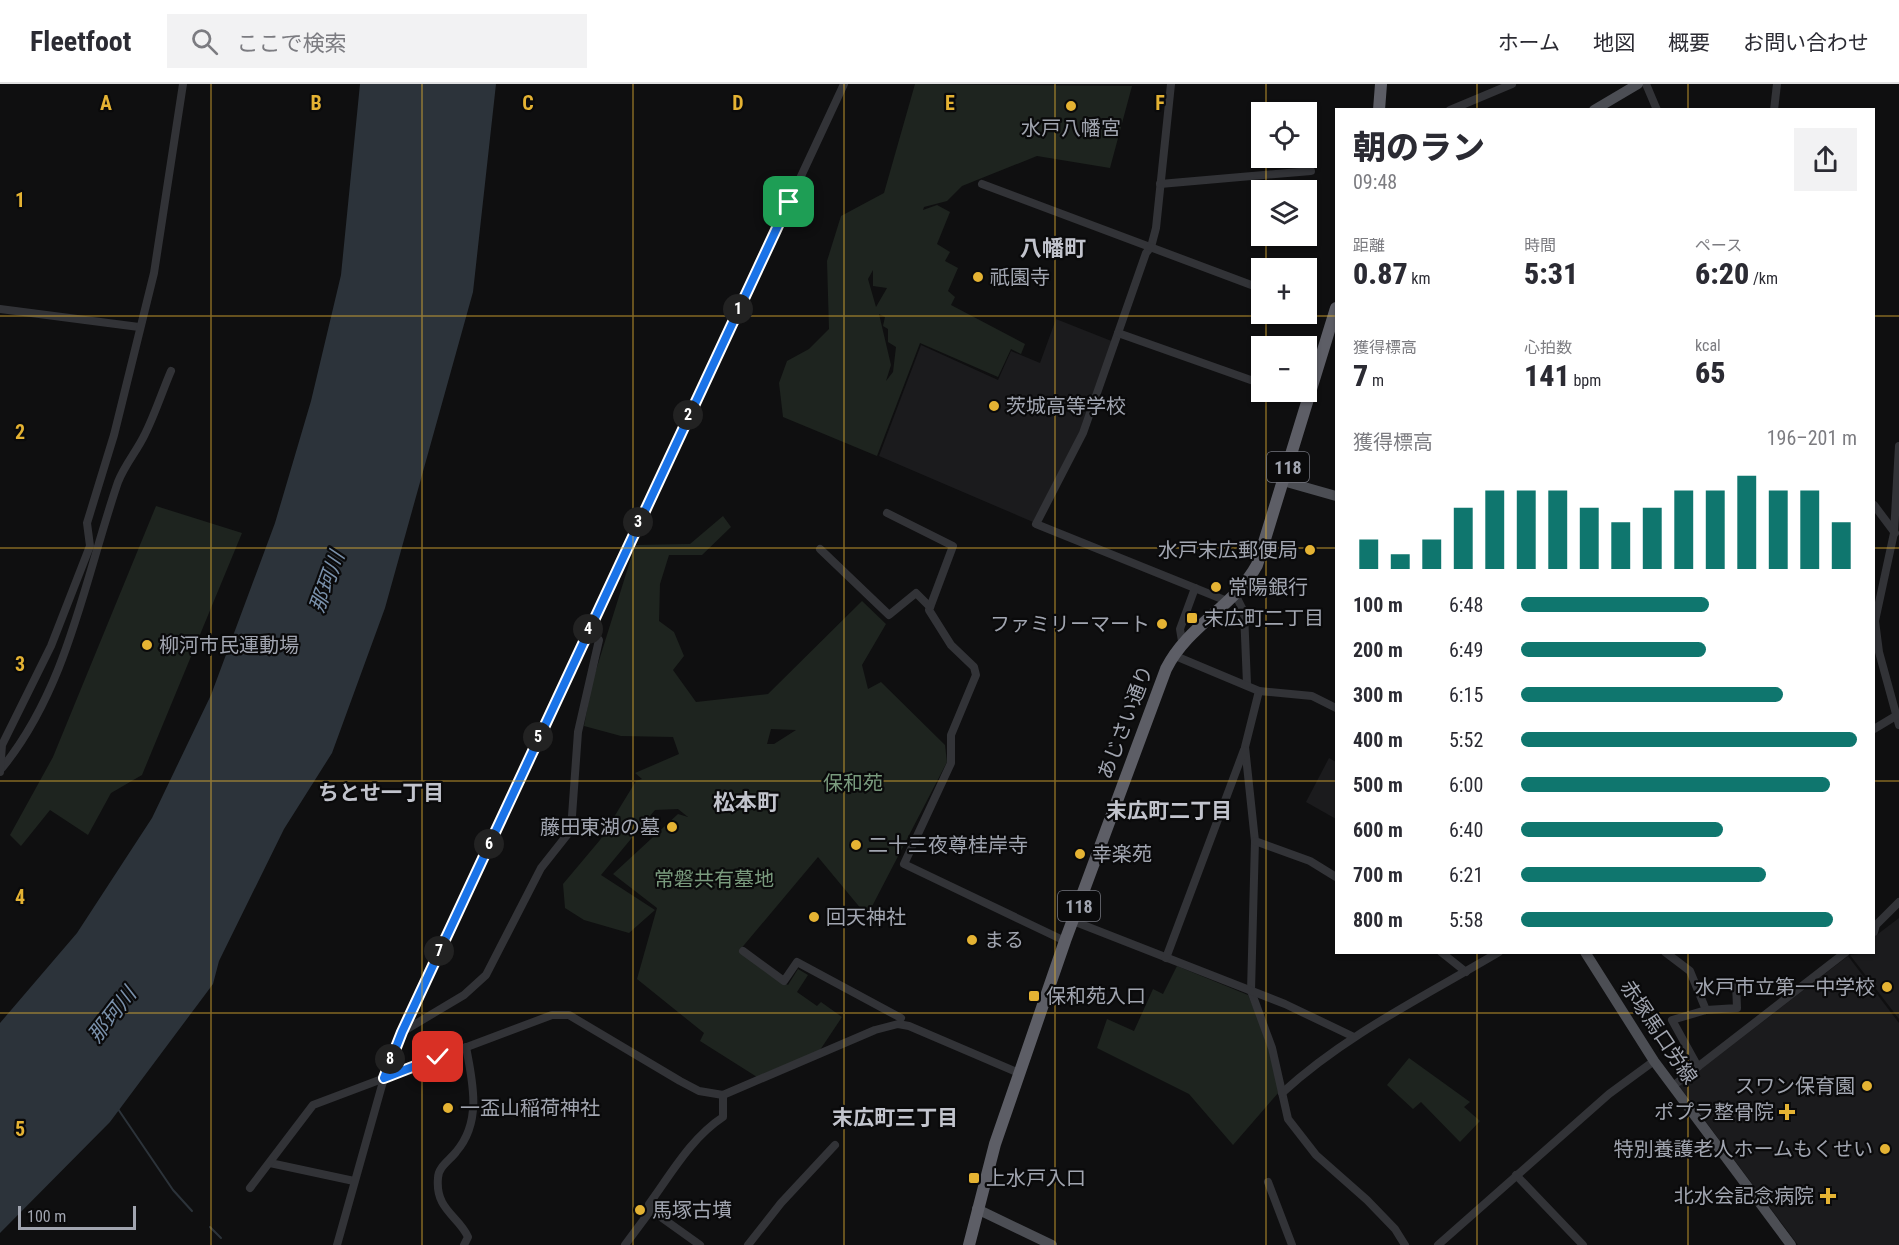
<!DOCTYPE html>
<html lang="ja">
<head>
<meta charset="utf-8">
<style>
  body { margin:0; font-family:"Roboto Condensed","Noto Sans JP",sans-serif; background:#f2f2f3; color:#2b2b33; height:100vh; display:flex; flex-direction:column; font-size:22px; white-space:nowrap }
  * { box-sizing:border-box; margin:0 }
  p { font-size:20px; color:#7c7c81 }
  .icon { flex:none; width:33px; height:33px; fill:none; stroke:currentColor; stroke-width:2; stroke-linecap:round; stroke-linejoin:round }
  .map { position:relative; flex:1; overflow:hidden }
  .details { position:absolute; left:1335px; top:24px; width:540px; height:846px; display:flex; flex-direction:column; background:#fff; border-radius:0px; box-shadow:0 2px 4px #0004 }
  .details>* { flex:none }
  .controls { position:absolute; left:1251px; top:18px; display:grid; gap:12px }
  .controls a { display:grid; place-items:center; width:66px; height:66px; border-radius:0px; background:#fff; box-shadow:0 2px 4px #0004; font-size:30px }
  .scale { position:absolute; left:18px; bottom:15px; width:118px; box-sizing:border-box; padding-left:6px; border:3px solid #a1a5b0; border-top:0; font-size:16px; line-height:21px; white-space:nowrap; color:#a1a5b0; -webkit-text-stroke:4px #0a0a0b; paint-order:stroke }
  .pin { position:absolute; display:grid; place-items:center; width:51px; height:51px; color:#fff; margin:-26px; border-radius:12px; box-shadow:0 3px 9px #0006 }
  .km { position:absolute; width:30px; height:30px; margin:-15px; border-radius:50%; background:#222; color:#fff; font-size:16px; line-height:30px; text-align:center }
  .round { display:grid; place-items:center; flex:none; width:63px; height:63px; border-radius:0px; background:#f2f2f3 }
  .summary { display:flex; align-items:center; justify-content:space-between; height:102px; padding:0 18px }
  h1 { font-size:33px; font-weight:800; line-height:45px }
  .metrics { display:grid; grid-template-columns:repeat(3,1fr); gap:9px; height:102px; padding:6px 18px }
  .metrics div { display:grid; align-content:center }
  .metrics b { font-size:30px; font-weight:800 }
  .metrics small { font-size:16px; font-weight:400 }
  .metrics p { font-size:16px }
  .chart { height:168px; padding:12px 18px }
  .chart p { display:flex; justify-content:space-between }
  .chart svg { width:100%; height:108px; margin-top:6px; stroke:#0f766e; stroke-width:6 }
  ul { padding:0 18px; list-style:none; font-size:20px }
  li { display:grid; grid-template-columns:96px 72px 1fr; align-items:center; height:45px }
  li i { height:15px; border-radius:8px; background:#0f766e }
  header { display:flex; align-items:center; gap:36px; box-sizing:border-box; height:84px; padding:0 30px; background:#fff; border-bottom:2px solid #e1e1e2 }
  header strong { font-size:28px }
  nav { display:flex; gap:33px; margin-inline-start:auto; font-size:21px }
  .search { width:420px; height:54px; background:#f2f2f3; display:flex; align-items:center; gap:15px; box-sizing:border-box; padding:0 21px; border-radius:0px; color:#7c7c81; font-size:22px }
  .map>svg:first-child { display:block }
  .built { fill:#1b1b1d }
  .green { fill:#1e241f; fill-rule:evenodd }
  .water { fill:#2c333a }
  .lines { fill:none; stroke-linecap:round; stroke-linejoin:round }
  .stream { stroke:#2c333a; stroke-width:2 }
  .minor { stroke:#323337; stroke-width:8 }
  .major { stroke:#4c4e54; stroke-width:10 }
  .highway { stroke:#5d5e66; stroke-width:12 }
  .route-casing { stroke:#fff; stroke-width:12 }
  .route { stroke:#1a73e8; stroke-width:8 }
  .grid { fill:none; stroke:#e5b333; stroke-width:1.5; stroke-opacity:0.55 }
  .poi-dot { fill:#e5b333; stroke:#0a0a0b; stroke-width:2 }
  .labels { text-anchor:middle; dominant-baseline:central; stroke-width:4.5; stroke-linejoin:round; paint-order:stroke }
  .shield { fill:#0a0a0b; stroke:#74767e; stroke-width:1.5 }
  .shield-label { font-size:18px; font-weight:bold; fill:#a1a5b0 }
  .poi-label { font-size:20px; fill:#a1a5b0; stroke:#0a0a0b; text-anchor:start }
  .street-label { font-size:20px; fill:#a1a5b0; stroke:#0a0a0b }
  .park-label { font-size:20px; fill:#799a7d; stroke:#0a0a0b }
  .water-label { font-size:21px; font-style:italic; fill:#7990aa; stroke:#0a0a0b }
  .neighbourhood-label { font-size:21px; font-weight:bold; fill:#c2c4cd; stroke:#0a0a0b }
  .quarter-label { font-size:22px; font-weight:bold; fill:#c2c4cd; stroke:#0a0a0b }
  .grid-label { font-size:20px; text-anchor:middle; font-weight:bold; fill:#e5b333; stroke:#0a0a0b; stroke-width:4.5; stroke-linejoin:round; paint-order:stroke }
</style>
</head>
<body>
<header>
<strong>Fleetfoot</strong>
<div class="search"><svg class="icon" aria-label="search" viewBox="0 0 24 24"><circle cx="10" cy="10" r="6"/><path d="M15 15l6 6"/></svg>ここで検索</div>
<nav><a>ホーム</a><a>地図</a><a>概要</a><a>お問い合わせ</a></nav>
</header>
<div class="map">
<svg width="1899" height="1161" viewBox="0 0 1899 1161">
  <rect width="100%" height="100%" fill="#0f0f10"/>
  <g class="built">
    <polygon points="1056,235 1114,258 1080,348 1033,438 879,372 921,261 998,296 1011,267 1040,279"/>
    <polygon points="1329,674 1336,678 1336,735 1306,718"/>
    <polygon points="1899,834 1899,935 1850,871 1874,868 1874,853"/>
    <polygon points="1848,872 1899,939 1899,1161 1798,1161 1679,1002"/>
  </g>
  <g class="green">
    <path d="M915,0L1132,2L1110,84L1037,72L962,102L947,117L924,123L923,126L937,121L950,128L937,160L950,168L945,177L958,184L948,207L955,213L951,221L1025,260L1021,270L1011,265L998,293L920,259L877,372L783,333L779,299L787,277L809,265L829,245L827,177L841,132L884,109ZM873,186V202L887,204L876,223L868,195ZM879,230L885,233L883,242L888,245V258L896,263L893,288L886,297L891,281Z"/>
    <polygon points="156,422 242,449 142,691 111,709 88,751 50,726 21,762 10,751 53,673"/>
    <path d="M723,432L731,443L702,471H669L660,500L659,537L674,548L684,572L673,586L696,618L768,610L862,517L886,540L862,581L868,605L881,598L945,661L947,678L867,832L818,773L739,867L788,901L798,885L808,891L797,908L817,922L821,918L842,933L820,966L757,993L700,957L704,949L637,895L657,824L613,790L678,730L688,733L678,725L655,726L601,791L655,826L629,849L584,836L565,824L563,800L600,756L636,697L642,695L635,689L679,670L673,653L621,652L584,642L592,599L635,461L690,460ZM771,645L796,646L774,660H767Z"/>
    <polygon points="1177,882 1248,911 1265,951 1279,1008 1233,1061 1189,1010 1097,964 1107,935 1134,947 1153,905 1163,910"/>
    <polygon points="1409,974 1470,1018 1464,1023 1480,1037 1460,1058 1421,1018 1413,1025 1387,1001"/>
  </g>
  <polygon class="water" points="360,0 496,0 473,208 385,524 332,669 284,745 219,877 213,900 110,1038 0,1149 0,939 77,849 152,734 211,611 275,439 311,317 341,191"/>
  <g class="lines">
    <g class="stream">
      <polyline points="118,1025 173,1106 192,1127"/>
      <polyline points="210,1143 221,1154"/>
    </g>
    <g class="minor">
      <polyline points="1171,0 1156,144 1151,163 1146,169 1083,349 1036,440 1227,517"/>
      <polyline points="1646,0 1657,26"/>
      <polyline points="1450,26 1512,0"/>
      <polyline points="1774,26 1777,0"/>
      <polyline points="982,100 1262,205"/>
      <polyline points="1160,100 1311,87"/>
      <polyline points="0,225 139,243"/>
      <polyline points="1118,249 1262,300"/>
      <polyline points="1283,308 1309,316"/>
      <polyline points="1899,362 1894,449 1875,537 1879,568 1899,641"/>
      <polyline points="1874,421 1895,449"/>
      <polyline points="887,429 953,462 929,526 951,561 974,583 976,591 951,651 951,679 904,780 1065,857"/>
      <polyline points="820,465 889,531 916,509 930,523"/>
      <polyline points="1235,510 1244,528 1247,600"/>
      <polyline points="1182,557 1180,545 1195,504"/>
      <polyline points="1173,571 1259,607 1312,612 1336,624"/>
      <polyline points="1259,607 1245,663 1255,757 1251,907 1272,964 1288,1035 1316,1071 1367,1116 1395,1145 1405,1161"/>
      <polyline points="1874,645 1899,630"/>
      <path d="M2,684C68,603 85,494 118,398C125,380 137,367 145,350C155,330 162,308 171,287"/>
      <polyline points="0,688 2,661 51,562 90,462 87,439 114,351 154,189 183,0"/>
      <polyline points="1255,757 1310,777 1336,793"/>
      <polyline points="1073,837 1285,920 1354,953"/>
      <polyline points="1874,848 1876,841 1899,818"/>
      <polyline points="743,867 784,897 797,878 901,934"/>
      <polyline points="1441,868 1466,888"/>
      <polyline points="1665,868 1690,887 1706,926"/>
      <polyline points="1166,874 1244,666"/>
      <polyline points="402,948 464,911 486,891 541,784 571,746 578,648 599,556 589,543"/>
      <polyline points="1698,983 1672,936 1706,926 1737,924 1736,899"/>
      <polyline points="1673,1002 1846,868"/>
      <path d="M1282,1009C1345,951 1425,912 1499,868"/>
      <polyline points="270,1079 354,1097"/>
      <polyline points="1516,1091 1583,1161"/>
      <polyline points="1268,1098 1292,1161"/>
      <polyline points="250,1104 313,1021 552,931 569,931 680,997 699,1007 723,1011 875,946 898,940 909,942 1019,989"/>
      <polyline points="651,1126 700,1161"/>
      <polyline points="337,1161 384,994 402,948 844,0"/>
      <path d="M464,1161L468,1153C459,1132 435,1126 438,1094C438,1083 450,1076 456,1068C482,1038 473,999 466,963"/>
      <path d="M625,1161L651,1126L649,1120C671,1090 691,1054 723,1033V1011"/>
      <polyline points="748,1161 781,1119 835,1061"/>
      <polyline points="1438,1161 1609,1010 1654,977"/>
    </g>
    <g class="major">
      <polyline points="1594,26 1638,0"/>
      <polyline points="1283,397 1336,412"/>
      <polyline points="1585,868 1654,977 1791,1161"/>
      <polyline points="977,1125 1052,1161"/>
    </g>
    <g class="highway">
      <polyline points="1379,26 1381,0"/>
      <path d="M969,1161L995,1060L1065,857L1166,585C1188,541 1234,523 1257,481L1336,224"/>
    </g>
  </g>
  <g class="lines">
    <g class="route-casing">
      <polyline id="route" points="438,973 384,994 402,948 789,118"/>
    </g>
    <use href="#route" class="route"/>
  </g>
  <path class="grid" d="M211,0V1161M422,0V1161M633,0V1161M844,0V1161M1055,0V1161M1266,0V28M1477,0V26M1688,0V26M1266,74V106M1266,152V184M1266,230V262M0,232H1336M1874,232H1899M1266,308V1161M0,464H1336M1874,464H1899M0,697H1336M1874,697H1899M1477,868V1161M1688,868V1161M0,929H1899"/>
  <g class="poi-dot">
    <circle cx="1071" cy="22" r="6"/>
    <circle cx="978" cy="193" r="6"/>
    <circle cx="994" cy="322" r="6"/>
    <circle cx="1310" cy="466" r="6"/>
    <circle cx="1216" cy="503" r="6"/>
    <rect x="1186" y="528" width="12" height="12" rx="3"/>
    <circle cx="1162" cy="540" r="6"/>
    <circle cx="147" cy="561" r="6"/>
    <circle cx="672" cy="743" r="6"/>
    <circle cx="856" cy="761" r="6"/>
    <circle cx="1080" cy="770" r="6"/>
    <circle cx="814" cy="833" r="6"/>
    <circle cx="972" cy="856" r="6"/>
    <circle cx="1887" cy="903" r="6"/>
    <rect x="1028" y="906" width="12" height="12" rx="3"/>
    <circle cx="1867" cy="1002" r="6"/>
    <circle cx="448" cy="1024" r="6"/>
    <path d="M1784 1019h6v6h6v6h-6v6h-6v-6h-6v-6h6z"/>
    <circle cx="1885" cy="1065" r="6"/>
    <rect x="968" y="1088" width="12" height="12" rx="3"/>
    <path d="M1825 1103h6v6h6v6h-6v6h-6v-6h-6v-6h6z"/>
    <circle cx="640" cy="1126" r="6"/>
  </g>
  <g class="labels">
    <g class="shield">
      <rect x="1267" y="368" width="42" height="30" rx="4.5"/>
      <rect x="1058" y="807" width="42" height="30" rx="4.5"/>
    </g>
    <g class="shield-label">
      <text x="1288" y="383">118</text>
      <text x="1079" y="822">118</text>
    </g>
    <g class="poi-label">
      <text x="1071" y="44" text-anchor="middle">水戸八幡宮</text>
      <text x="990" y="193">祇園寺</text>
      <text x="1006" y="322">茨城高等学校</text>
      <text x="1298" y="466" text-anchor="end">水戸末広郵便局</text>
      <text x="1228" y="503">常陽銀行</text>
      <text x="1204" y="534">末広町二丁目</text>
      <text x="1150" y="540" text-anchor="end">ファミリーマート</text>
      <text x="159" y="561">柳河市民運動場</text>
      <text x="660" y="743" text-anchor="end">藤田東湖の墓</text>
      <text x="868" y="761">二十三夜尊桂岸寺</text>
      <text x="1092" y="770">幸楽苑</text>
      <text x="826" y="833">回天神社</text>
      <text x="984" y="856">まる</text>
      <text x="1875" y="903" text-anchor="end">水戸市立第一中学校</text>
      <text x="1046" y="912">保和苑入口</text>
      <text x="1855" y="1002" text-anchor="end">スワン保育園</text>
      <text x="460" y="1024">一盃山稲荷神社</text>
      <text x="1774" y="1028" text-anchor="end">ポプラ整骨院</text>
      <text x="1873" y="1065" text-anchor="end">特別養護老人ホームもくせい</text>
      <text x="986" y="1094">上水戸入口</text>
      <text x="1814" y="1112" text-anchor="end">北水会記念病院</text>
      <text x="652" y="1126">馬塚古墳</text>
    </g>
    <g class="street-label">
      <text transform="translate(1125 638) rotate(-69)">あじさい通り</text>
      <text transform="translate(1659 948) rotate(56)">赤塚馬口労線</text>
    </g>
    <g class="park-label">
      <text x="853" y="699">保和苑</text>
      <text x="714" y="795">常磐共有墓地</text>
    </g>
    <g class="water-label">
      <text transform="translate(327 498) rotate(-70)">那珂川</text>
      <text transform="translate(112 931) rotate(-52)">那珂川</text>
    </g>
    <g class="neighbourhood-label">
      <text x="381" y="709">ちとせ一丁目</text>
      <text x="1169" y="727">末広町二丁目</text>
      <text x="895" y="1034">末広町三丁目</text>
    </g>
    <g class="quarter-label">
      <text x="1053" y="164">八幡町</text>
      <text x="746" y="718">松本町</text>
    </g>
  </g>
  <g class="grid-label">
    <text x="106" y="26">A</text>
    <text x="316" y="26">B</text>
    <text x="528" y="26">C</text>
    <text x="738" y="26">D</text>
    <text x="950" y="26">E</text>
    <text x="1160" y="26">F</text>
    <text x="20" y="123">1</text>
    <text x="20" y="355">2</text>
    <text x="20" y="587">3</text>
    <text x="20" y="820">4</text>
    <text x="20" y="1052">5</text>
  </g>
</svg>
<div class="controls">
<a><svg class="icon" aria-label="locate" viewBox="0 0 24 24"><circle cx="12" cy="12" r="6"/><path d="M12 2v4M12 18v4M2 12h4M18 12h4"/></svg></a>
<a><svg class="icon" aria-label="layers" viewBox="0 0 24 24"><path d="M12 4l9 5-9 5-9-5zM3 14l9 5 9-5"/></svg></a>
<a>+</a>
<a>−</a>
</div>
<div class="scale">100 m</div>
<div class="pin" style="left:789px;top:118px;background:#1e9e55"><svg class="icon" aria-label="arrive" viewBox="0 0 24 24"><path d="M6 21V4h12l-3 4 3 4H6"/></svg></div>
<div class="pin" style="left:438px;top:973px;background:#d93025"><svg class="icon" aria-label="check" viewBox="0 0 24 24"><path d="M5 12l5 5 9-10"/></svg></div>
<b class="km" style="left:738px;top:225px">1</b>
<b class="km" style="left:688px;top:331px">2</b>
<b class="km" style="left:638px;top:438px">3</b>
<b class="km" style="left:588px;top:545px">4</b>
<b class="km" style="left:538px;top:653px">5</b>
<b class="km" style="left:489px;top:760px">6</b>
<b class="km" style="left:439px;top:867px">7</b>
<b class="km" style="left:390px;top:975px">8</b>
<section class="details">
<div class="summary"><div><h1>朝のラン</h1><p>09:48</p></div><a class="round"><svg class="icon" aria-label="share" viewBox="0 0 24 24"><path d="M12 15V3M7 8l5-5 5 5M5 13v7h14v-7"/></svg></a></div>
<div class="metrics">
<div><p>距離</p><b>0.87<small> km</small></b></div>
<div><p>時間</p><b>5:31</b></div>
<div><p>ペース</p><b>6:20<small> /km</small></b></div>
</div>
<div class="metrics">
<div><p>獲得標高</p><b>7<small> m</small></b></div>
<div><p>心拍数</p><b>141<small> bpm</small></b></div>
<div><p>kcal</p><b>65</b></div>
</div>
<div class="chart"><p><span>獲得標高</span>196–201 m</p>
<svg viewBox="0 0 160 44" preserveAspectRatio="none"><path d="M5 44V32M15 44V38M25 44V32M35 44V19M45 44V12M55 44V12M65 44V12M75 44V19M85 44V25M95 44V19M105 44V12M115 44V12M125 44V6M135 44V12M145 44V12M155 44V25"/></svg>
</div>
<ul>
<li><b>100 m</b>6:48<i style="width:56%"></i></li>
<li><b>200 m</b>6:49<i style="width:55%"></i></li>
<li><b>300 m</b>6:15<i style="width:78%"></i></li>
<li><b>400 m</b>5:52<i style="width:100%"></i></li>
<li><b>500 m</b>6:00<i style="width:92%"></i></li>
<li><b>600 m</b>6:40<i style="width:60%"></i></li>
<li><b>700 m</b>6:21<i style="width:73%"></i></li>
<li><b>800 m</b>5:58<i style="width:93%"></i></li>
</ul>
</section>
</div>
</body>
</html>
